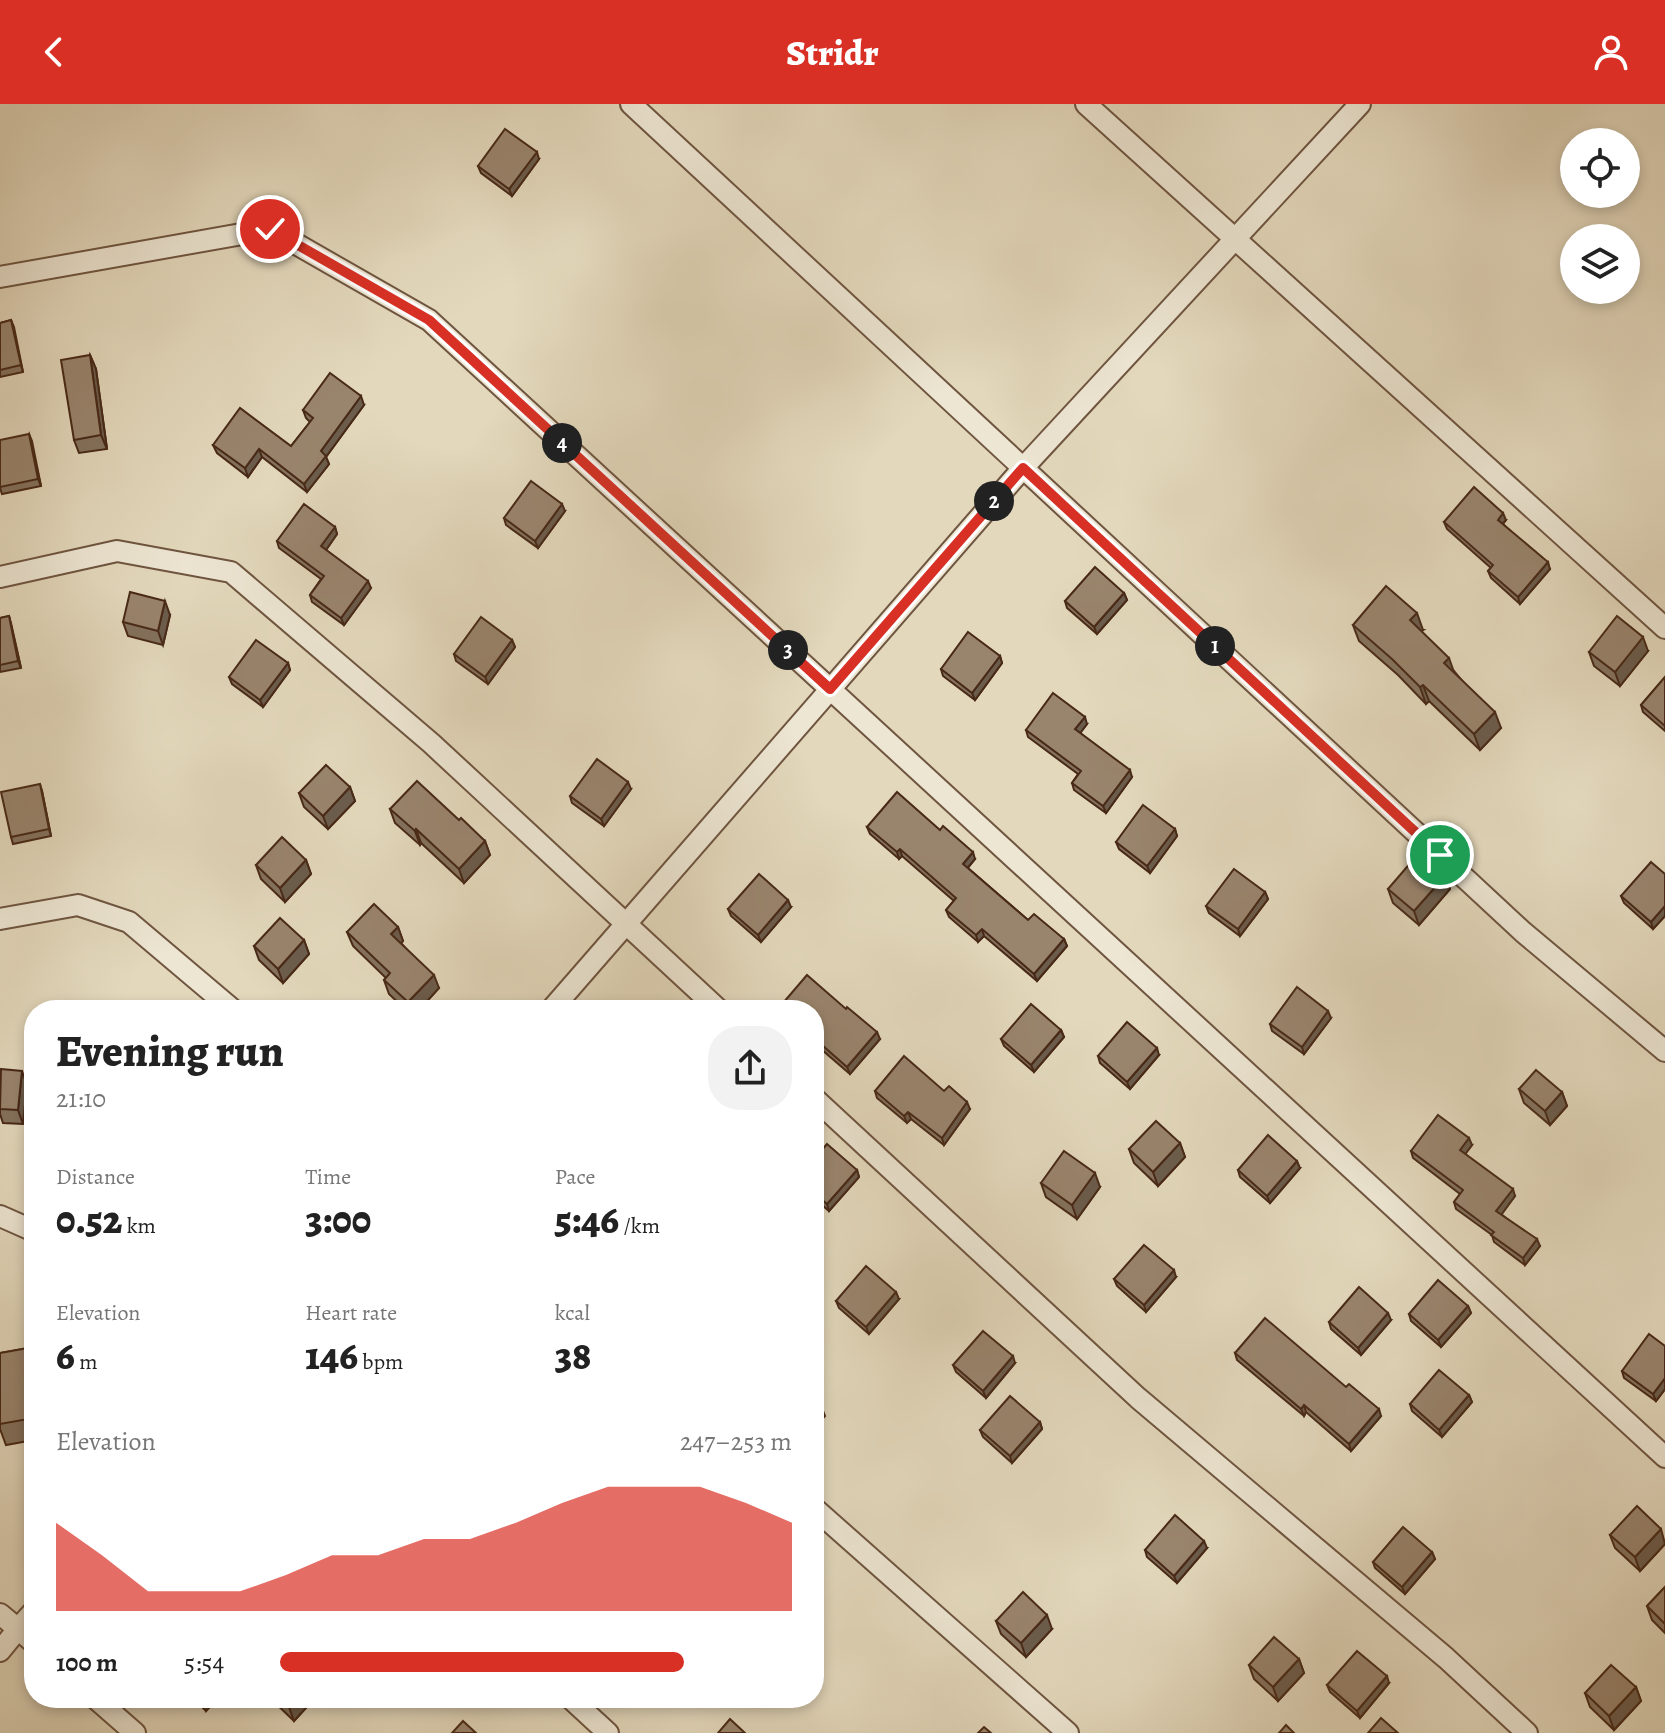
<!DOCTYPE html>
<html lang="en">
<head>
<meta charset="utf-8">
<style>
  body { margin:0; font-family:Alegreya,serif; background:#f2f2f2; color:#222; height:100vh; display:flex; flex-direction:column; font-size:30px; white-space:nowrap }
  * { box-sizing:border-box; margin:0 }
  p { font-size:26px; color:#767676 }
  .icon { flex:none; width:44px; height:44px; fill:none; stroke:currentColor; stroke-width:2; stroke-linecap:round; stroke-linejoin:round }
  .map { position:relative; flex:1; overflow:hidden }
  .panel { position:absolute; left:24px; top:896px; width:800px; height:708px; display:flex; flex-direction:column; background:#fff; border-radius:32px; box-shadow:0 4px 12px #0003 }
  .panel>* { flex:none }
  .tools { position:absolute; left:1560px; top:24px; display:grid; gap:16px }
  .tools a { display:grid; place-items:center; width:80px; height:80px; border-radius:50%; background:#fff; box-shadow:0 4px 12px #0003; font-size:40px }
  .pin { position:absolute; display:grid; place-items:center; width:68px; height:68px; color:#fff; margin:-34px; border:4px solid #fff; border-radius:50%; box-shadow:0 2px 8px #0007 }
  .km { position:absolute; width:40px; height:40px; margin:-20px; border-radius:50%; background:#222; color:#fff; font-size:22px; line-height:40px; text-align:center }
  .round { display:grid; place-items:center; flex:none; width:84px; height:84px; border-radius:32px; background:#f2f2f2 }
  .overview { display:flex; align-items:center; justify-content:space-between; height:136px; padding:0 32px }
  h1 { font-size:44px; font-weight:800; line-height:60px }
  .figures { display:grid; grid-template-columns:repeat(3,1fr); gap:12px; height:136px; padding:8px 32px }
  .figures div { display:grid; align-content:center }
  .figures b { font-size:40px; font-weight:800 }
  .figures small { font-size:22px; font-weight:400 }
  .figures p { font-size:22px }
  .chart { height:224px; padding:16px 32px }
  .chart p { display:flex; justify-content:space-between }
  .chart svg { width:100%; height:144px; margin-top:8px; fill:#d93025; opacity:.7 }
  ul { padding:0 32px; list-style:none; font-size:26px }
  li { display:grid; grid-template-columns:128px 96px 1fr; align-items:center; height:60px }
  li i { height:20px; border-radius:10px; background:#d93025 }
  header { display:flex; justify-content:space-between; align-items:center; height:104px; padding:0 32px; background:#d93025; color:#fff; font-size:36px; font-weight:800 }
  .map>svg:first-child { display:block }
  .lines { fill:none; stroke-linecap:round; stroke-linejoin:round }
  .street-casing { stroke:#6f5540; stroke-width:24 }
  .street { stroke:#ede6d3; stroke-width:20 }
  .wall { fill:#84725e; stroke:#482917; stroke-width:2 }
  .shaded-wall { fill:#6b5c4c; stroke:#482917; stroke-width:2 }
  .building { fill:#99846d; stroke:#482917; stroke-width:2 }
  .route-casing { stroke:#fff; stroke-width:16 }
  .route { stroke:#d93025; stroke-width:10 }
</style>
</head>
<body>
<header><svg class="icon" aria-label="back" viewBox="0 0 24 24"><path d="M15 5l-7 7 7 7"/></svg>Stridr<svg class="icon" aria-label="person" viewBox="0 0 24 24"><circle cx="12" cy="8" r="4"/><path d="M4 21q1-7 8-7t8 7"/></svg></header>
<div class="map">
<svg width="1665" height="1629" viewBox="0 0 1665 1629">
  <rect width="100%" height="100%" fill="#e3d8bc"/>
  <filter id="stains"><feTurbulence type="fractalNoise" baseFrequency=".0025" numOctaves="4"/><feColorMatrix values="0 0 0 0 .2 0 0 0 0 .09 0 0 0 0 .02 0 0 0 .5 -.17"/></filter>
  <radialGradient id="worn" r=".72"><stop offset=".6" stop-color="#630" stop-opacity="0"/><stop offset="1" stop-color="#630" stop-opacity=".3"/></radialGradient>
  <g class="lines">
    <g class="street-casing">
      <g id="street">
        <polyline points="631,0 1523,828 1665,947"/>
        <polyline points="1086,0 1665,524"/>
        <polyline points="0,173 270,125 429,216 1665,1353"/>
        <polyline points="0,473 117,447 231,468 431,639 719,906"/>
        <polyline points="0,815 78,801 129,818 233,906"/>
        <polyline points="551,906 1023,364 1360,0"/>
        <polyline points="814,994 1138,1294 1446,1554 1527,1629"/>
        <polyline points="0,1112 34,1127"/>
        <polyline points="814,1404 1068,1629"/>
        <polyline points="0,1510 18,1525 34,1507"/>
        <polyline points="0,1547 18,1525 34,1539"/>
        <polyline points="95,1594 135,1629"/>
        <polyline points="570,1594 608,1629"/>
      </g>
    </g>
    <use href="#street" class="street"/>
  </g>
  <g class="wall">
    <polygon points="539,55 512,92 481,69 478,62"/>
    <polygon points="11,216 23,268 0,273 0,219"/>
    <polygon points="90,251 96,265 107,345 79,349 74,336"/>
    <polygon points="364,301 326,353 329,360 307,388 262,353 248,373 217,349 213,341 291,342 310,318 306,314 303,306"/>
    <polygon points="29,330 41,382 2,390 0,384"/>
    <polygon points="565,407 538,444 506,421 504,414"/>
    <polygon points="1506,416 1503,420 1550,465 1520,500 1491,474 1488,467 1491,464 1447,425 1444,418"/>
    <polygon points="335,423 337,430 326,446 371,484 344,521 312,498 310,491 321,475 279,444 277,437"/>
    <polygon points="1124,489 1127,496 1097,530 1067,504 1065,497"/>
    <polygon points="170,511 163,541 128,532 123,518"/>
    <polygon points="9,512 21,564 0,568 0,514"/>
    <polygon points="1353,521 1423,526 1421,527 1501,624 1480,646 1429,597 1426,600 1398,571 1359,537"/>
    <polygon points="512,536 515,543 488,580 456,557 454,550"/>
    <polygon points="1648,547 1620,582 1594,562 1589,548"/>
    <polygon points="1000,552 1002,559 975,596 943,572 941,565"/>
    <polygon points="288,559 290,566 263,603 232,580 229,573"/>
    <polygon points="1665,573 1665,627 1643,608 1641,601"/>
    <polygon points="1087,620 1080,629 1132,673 1106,709 1074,686 1072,679 1078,670 1028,633 1026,626"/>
    <polygon points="350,683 355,697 328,725 304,703 299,689"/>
    <polygon points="631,685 604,722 572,699 570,692"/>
    <polygon points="42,687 51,732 13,740 11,733"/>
    <polygon points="390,705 459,716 485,737 490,751 464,779 421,739 420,741 395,719"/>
    <polygon points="867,723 975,755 968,764 1028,816 1064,835 1067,842 1037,877 984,832 978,838 949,813 946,806 954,797 902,752 899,755 870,730"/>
    <polygon points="1175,725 1177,732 1150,769 1119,745 1116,738"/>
    <polygon points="306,756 311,770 285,798 261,775 256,761"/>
    <polygon points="1665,770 1665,812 1653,825 1624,799 1621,792"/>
    <polygon points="1445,772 1450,785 1419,821 1393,799 1388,785"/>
    <polygon points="1265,788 1268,795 1240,832 1209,809 1206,802"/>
    <polygon points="791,803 761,838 731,812 728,805"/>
    <polygon points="398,823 403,837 401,839 439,884 419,906 406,906 389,890 384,876 386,874 353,842 347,828"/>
    <polygon points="304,836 309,850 283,879 259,856 254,842"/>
    <polygon points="814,906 880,935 850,970 814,939"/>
    <polygon points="1331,914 1304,950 1272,927 1270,920"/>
    <polygon points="1061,926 1064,933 1034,968 1004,942 1001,935"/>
    <polygon points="1159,951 1130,985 1100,959 1098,952"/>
    <polygon points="0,980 27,981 23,1020 3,1019 0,1010"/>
    <polygon points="1519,985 1562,988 1567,1002 1550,1021 1524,999"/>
    <polygon points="875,987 944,987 970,1005 944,1041 911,1015 907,1019 877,994"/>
    <polygon points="1180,1039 1185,1053 1158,1082 1134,1059 1129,1045"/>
    <polygon points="1472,1041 1465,1050 1515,1092 1501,1110 1540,1142 1525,1161 1494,1138 1492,1131 1456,1105 1454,1098 1460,1090 1413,1054 1411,1047"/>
    <polygon points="814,1055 857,1066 859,1073 829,1107 814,1094"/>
    <polygon points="1300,1064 1270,1099 1240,1073 1238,1066"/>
    <polygon points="1041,1079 1100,1083 1077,1115 1046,1093"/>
    <polygon points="1176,1173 1146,1208 1117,1182 1114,1175"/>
    <polygon points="899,1195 869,1230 839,1204 836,1197"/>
    <polygon points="1468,1202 1471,1209 1441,1243 1411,1217 1409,1210"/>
    <polygon points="1391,1216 1361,1251 1331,1225 1329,1218"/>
    <polygon points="1665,1242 1665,1285 1656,1297 1624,1274 1622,1267"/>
    <polygon points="34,1243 34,1336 6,1341 0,1325 0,1249"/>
    <polygon points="1235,1249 1346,1283 1381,1312 1351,1347 1306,1308 1304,1312 1237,1256"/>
    <polygon points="1015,1259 986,1294 956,1268 953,1261"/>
    <polygon points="1469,1291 1472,1298 1442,1333 1412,1307 1410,1300"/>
    <polygon points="1040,1318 1042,1325 1012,1359 983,1333 980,1326"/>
    <polygon points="1610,1431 1665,1437 1665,1440 1640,1467 1615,1444"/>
    <polygon points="1207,1444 1177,1479 1147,1453 1145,1446"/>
    <polygon points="1432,1448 1435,1455 1405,1490 1375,1464 1373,1458"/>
    <polygon points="1665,1483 1665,1529 1652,1516 1647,1502"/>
    <polygon points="996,1517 1052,1525 1026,1553 1001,1530"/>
    <polygon points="1299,1555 1304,1569 1278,1597 1254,1575 1249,1561"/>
    <polygon points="1389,1579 1360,1614 1330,1588 1327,1581"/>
    <polygon points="1636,1583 1641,1597 1614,1626 1590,1603 1585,1589"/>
    <polygon points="193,1594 218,1594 206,1607"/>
    <polygon points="270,1594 315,1594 294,1617"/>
  </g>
  <g class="shaded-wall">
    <polygon points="537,48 539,55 512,92 509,85"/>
    <polygon points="11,216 14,223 23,268 21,261"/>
    <polygon points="90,251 96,265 107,345 101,331"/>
    <polygon points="361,292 364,301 326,353 329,360 307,388 304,380 321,347"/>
    <polygon points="29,330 32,337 41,382 38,375"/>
    <polygon points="259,345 262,353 248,373 245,364"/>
    <polygon points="562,400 565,407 538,444 535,437"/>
    <polygon points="1503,409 1506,416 1500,423 1498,416"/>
    <polygon points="335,423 337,430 324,449 321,442"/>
    <polygon points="1548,458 1550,465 1520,500 1518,493"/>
    <polygon points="368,477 371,484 344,521 341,514"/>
    <polygon points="1124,489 1127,496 1097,530 1094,523"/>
    <polygon points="165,497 170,511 163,541 158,527"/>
    <polygon points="1417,509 1423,526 1416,533 1410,516"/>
    <polygon points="9,512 11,519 21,564 18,557"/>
    <polygon points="1643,533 1648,547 1620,582 1615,568"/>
    <polygon points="512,536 515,543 488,580 485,573"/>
    <polygon points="1000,552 1002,559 975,596 972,589"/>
    <polygon points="1449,554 1455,571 1444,559"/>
    <polygon points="288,559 290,566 263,603 260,596"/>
    <polygon points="1423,581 1429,597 1426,600 1420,583"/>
    <polygon points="1495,608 1501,624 1480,646 1474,630"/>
    <polygon points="1085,613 1087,620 1078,632 1075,625"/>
    <polygon points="1130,666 1132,673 1106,709 1103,702"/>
    <polygon points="628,678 631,685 604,722 601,715"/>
    <polygon points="40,680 42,687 51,732 49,725"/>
    <polygon points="350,683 355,697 328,725 323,712"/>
    <polygon points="416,725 421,739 420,741 415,727"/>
    <polygon points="1175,725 1177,732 1150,769 1147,762"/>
    <polygon points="485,737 490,751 464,779 459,765"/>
    <polygon points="900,745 902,752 899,755 897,748"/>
    <polygon points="973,748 975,755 965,767 963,760"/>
    <polygon points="306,756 311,770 285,798 280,784"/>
    <polygon points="1445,772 1450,785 1419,821 1414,807"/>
    <polygon points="1265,788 1268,795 1240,832 1238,825"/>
    <polygon points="788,796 791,803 761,838 758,831"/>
    <polygon points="1665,802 1665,812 1653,825 1651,818"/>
    <polygon points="398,823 403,837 396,844 391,830"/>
    <polygon points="982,825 984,832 978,838 976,831"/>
    <polygon points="1064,835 1067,842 1037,877 1034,870"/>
    <polygon points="304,836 309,850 283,879 278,865"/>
    <polygon points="434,871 439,884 419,906 411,906 408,898"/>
    <polygon points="1328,907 1331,914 1304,950 1302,943"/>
    <polygon points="1061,926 1064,933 1034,968 1031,961"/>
    <polygon points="877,928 880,935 850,970 847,963"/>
    <polygon points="1157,944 1159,951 1130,985 1127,978"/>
    <polygon points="22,967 27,981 23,1020 18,1006"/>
    <polygon points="1562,988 1567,1002 1550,1021 1545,1007"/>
    <polygon points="967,998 970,1005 944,1041 942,1034"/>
    <polygon points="908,1008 911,1015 907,1019 904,1012"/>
    <polygon points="1469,1034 1472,1041 1463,1053 1460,1046"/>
    <polygon points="1180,1039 1185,1053 1158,1082 1153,1068"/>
    <polygon points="1297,1057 1300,1064 1270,1099 1267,1092"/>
    <polygon points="857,1066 859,1073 829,1107 827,1100"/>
    <polygon points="1095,1069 1100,1083 1077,1115 1072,1101"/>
    <polygon points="1513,1085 1515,1092 1499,1114 1496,1107"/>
    <polygon points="1537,1135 1540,1142 1525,1161 1523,1154"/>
    <polygon points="1174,1166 1176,1173 1146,1208 1144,1201"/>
    <polygon points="896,1188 899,1195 869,1230 866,1223"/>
    <polygon points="1468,1202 1471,1209 1441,1243 1438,1236"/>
    <polygon points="1388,1209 1391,1216 1361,1251 1358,1244"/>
    <polygon points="1013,1252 1015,1259 986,1294 983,1287"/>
    <polygon points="1665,1274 1665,1285 1656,1297 1653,1290"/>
    <polygon points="1469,1291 1472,1298 1442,1333 1439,1326"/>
    <polygon points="820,1299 825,1312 814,1324 814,1305"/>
    <polygon points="1304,1301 1306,1308 1304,1312 1301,1305"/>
    <polygon points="1379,1305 1381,1312 1351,1347 1349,1340"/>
    <polygon points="1040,1318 1042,1325 1012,1359 1010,1352"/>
    <polygon points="1661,1425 1665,1440 1640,1467 1635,1453"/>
    <polygon points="1204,1437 1207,1444 1177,1479 1174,1472"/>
    <polygon points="1432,1448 1435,1455 1405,1490 1402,1483"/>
    <polygon points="1047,1511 1052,1525 1026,1553 1021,1539"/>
    <polygon points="1299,1555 1304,1569 1278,1597 1273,1583"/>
    <polygon points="1387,1572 1389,1579 1360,1614 1357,1607"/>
    <polygon points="1636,1583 1641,1597 1614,1626 1609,1612"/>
    <polygon points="202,1594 218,1594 206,1607"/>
    <polygon points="297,1594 315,1594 294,1617 289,1603"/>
  </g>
  <g class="building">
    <polygon points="505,25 537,48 509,85 478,62"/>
    <polygon points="11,216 21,261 0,266 0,219"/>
    <polygon points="90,251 101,331 74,336 61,256"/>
    <polygon points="330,269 361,292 321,347 326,352 304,380 259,345 245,364 213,341 240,304 291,342 313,314 303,306"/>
    <polygon points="29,330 38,375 0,383 0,336"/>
    <polygon points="531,377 562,400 535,437 504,414"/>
    <polygon points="1474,383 1503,409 1498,416 1548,458 1518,493 1488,467 1493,461 1444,418"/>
    <polygon points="304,400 335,423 321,442 368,477 341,514 310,491 324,472 277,437"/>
    <polygon points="1095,463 1124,489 1094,523 1065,497"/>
    <polygon points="1386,482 1417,509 1410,516 1449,554 1444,559 1495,608 1474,630 1423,581 1420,583 1392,555 1353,521"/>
    <polygon points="130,488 165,497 158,527 123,518"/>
    <polygon points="9,512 18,557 0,561 0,514"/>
    <polygon points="1617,512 1643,533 1615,568 1589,548"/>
    <polygon points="481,513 512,536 485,573 454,550"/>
    <polygon points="968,528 1000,552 972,589 941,565"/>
    <polygon points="256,536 288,559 260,596 229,573"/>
    <polygon points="1665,573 1665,622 1641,601"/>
    <polygon points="1053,589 1085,613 1075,625 1130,666 1103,702 1072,679 1081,667 1026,626"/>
    <polygon points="597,655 628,678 601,715 570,692"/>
    <polygon points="326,661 350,683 323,712 299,689"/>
    <polygon points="417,677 459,716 461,714 485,737 459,765 416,725 415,727 390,705"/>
    <polygon points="40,680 49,725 11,733 1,688"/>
    <polygon points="897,688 940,726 943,722 973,748 963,760 1028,816 1034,810 1064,835 1034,870 982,825 976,831 946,806 956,794 900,745 897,748 867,723"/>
    <polygon points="1143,701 1175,725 1147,762 1116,738"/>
    <polygon points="282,733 306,756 280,784 256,761"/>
    <polygon points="1419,749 1445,772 1414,807 1388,785"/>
    <polygon points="1651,758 1665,770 1665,802 1651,818 1621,792"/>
    <polygon points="1234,765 1265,788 1238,825 1206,802"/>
    <polygon points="759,770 788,796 758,831 728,805"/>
    <polygon points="374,800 398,823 391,830 434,871 408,898 384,876 390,869 347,828"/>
    <polygon points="280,814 304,836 278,865 254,842"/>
    <polygon points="807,871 846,905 847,903 877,928 847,963 814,934 814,906 777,906"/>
    <polygon points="1297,883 1328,907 1302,943 1270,920"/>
    <polygon points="1031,900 1061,926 1031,961 1001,935"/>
    <polygon points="1127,918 1157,944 1127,978 1098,952"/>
    <polygon points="904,952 944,987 949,982 967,998 942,1034 908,1008 904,1012 875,987"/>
    <polygon points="1,965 22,967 18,1006 0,1005"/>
    <polygon points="1536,966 1562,988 1545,1007 1519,985"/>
    <polygon points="1438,1011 1469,1034 1460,1046 1513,1085 1496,1107 1537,1135 1523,1154 1491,1131 1494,1128 1454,1098 1463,1086 1411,1047"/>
    <polygon points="1156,1017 1180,1039 1153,1068 1129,1045"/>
    <polygon points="1268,1031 1297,1057 1267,1092 1238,1066"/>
    <polygon points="827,1040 857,1066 827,1100 814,1089 814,1055"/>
    <polygon points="1064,1047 1095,1069 1072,1101 1041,1079"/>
    <polygon points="1144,1141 1174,1166 1144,1201 1114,1175"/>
    <polygon points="866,1162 896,1188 866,1223 836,1197"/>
    <polygon points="1438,1176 1468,1202 1438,1236 1409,1210"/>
    <polygon points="1359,1183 1388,1209 1358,1244 1329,1218"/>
    <polygon points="1265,1214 1346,1283 1349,1280 1379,1305 1349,1340 1304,1301 1301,1305 1235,1249"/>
    <polygon points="983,1227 1013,1252 983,1287 953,1261"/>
    <polygon points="1649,1230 1665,1242 1665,1274 1653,1290 1622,1267"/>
    <polygon points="34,1243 34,1314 0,1320 0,1249"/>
    <polygon points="1439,1266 1469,1291 1439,1326 1410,1300"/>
    <polygon points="1010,1292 1040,1318 1010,1352 980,1326"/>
    <polygon points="814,1293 820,1299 814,1305"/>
    <polygon points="1637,1402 1661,1425 1635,1453 1610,1431"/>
    <polygon points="1175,1411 1204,1437 1174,1472 1145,1446"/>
    <polygon points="1403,1423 1432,1448 1402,1483 1373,1458"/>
    <polygon points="1665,1483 1665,1520 1647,1502"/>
    <polygon points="1023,1488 1047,1511 1021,1539 996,1517"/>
    <polygon points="1274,1533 1299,1555 1273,1583 1249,1561"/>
    <polygon points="1357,1547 1387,1572 1357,1607 1327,1581"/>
    <polygon points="1611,1561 1636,1583 1609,1612 1585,1589"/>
    <polygon points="279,1594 297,1594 289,1603"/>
    <polygon points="1381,1614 1398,1629 1368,1629"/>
    <polygon points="730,1615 745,1629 718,1629"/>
    <polygon points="463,1617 476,1629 452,1629"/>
    <polygon points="1286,1621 1294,1629 1279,1629"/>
    <polygon points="984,1623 991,1629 978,1629"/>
  </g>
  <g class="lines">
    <g class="route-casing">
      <polyline id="route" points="270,125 429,216 830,585 1023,364 1440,751"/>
    </g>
    <use href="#route" class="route"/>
  </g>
  <rect width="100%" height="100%" filter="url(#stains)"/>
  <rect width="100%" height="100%" fill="url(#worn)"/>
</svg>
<div class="tools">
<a><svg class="icon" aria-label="locate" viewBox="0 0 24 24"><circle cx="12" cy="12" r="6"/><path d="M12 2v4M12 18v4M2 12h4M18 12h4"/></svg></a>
<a><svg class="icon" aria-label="layers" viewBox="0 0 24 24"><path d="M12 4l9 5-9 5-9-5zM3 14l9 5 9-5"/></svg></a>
</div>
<div class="pin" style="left:1440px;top:751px;background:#1e9e55"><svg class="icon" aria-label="arrive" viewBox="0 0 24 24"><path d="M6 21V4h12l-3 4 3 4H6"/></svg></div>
<div class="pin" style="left:270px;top:125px;background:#d93025"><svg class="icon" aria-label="check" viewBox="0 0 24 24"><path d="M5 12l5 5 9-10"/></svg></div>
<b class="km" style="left:1215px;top:542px">1</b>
<b class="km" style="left:994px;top:397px">2</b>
<b class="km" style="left:788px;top:546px">3</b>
<b class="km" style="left:562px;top:339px">4</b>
<section class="panel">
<div class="overview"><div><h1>Evening run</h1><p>21:10</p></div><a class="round"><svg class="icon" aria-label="share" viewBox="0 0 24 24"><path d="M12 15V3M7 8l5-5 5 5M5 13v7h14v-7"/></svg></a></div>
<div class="figures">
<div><p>Distance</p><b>0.52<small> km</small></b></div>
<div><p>Time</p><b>3:00</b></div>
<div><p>Pace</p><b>5:46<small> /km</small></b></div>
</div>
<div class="figures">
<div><p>Elevation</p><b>6<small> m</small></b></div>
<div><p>Heart rate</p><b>146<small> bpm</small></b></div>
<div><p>kcal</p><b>38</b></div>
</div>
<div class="chart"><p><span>Elevation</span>247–253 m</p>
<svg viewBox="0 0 160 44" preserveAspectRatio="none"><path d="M0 44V17L10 27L20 38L30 38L40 38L50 33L60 27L70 27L80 22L90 22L100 17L110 11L120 6L130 6L140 6L150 11L160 17V44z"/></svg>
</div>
<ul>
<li><b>100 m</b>5:54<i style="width:79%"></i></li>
</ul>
</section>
</div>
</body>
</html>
